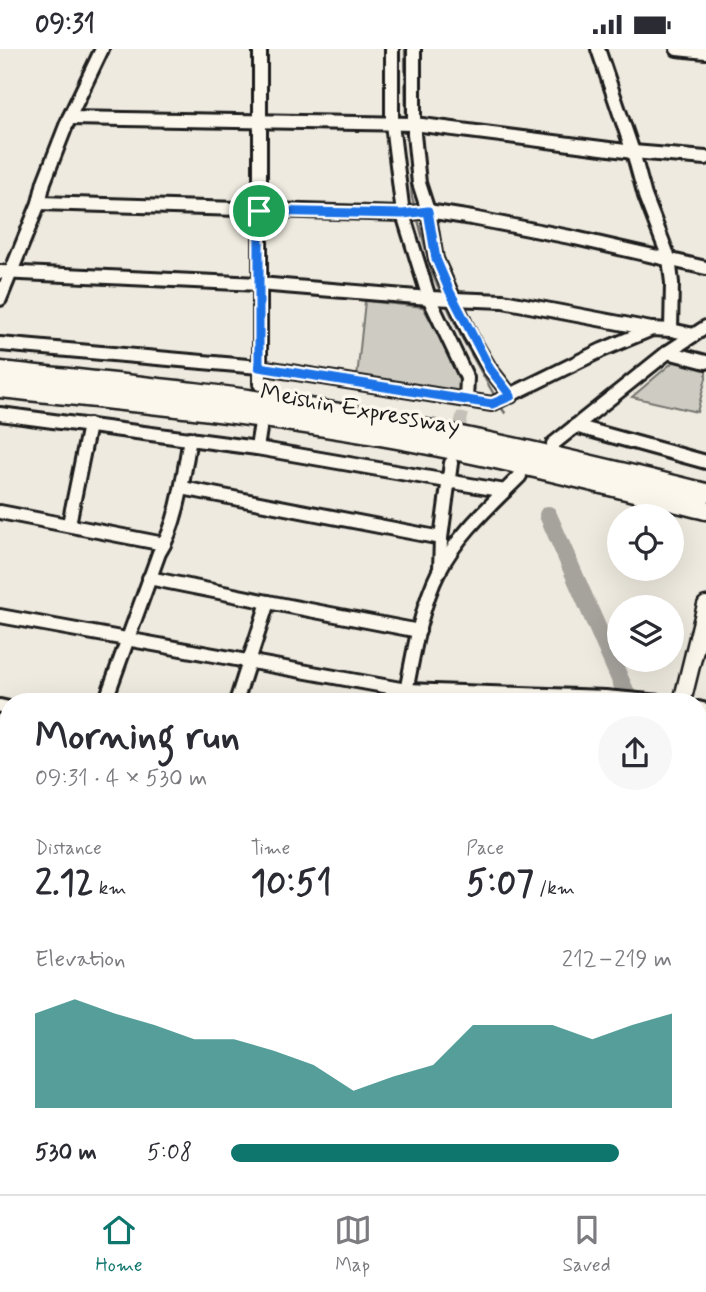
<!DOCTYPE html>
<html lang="en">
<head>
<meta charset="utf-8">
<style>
  body { margin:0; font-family:Mynerve,sans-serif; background:#f7f7f7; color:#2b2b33; height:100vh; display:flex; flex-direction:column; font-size:26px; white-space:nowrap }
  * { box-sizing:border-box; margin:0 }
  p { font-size:23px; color:#7c7c81 }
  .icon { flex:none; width:38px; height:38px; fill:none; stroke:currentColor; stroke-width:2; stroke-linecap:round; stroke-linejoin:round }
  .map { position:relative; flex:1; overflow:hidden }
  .drawer { position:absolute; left:0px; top:644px; width:707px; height:502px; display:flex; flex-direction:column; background:#fff; border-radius:28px 28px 0 0; box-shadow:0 7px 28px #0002 }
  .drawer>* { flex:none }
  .tools { position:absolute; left:607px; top:455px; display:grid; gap:14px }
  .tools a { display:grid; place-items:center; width:77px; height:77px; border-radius:50%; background:#fff; box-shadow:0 7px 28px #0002; font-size:35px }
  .pin { position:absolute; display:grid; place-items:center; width:60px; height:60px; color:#fff; margin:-30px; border:4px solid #fff; border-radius:50%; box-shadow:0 2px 7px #0007 }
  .round { display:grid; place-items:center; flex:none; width:74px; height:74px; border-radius:37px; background:#f7f7f7 }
  .overview { display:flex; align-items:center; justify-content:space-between; height:119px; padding:0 35px }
  h1 { font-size:38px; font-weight:700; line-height:52px }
  .metrics { display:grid; grid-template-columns:repeat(3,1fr); gap:10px; height:119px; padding:7px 35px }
  .metrics div { display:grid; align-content:center }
  .metrics b { font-size:35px; font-weight:700 }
  .metrics small { font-size:19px; font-weight:400 }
  .metrics p { font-size:19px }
  .chart { height:196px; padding:14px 35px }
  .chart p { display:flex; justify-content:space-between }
  .chart svg { width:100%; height:126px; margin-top:7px; fill:#0f766e; opacity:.7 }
  ul { padding:0 35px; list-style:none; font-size:23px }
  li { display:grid; grid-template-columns:112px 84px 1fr; align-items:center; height:52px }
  li i { height:18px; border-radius:9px; background:#0f766e }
  .status { display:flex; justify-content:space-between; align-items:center; height:49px; padding:0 35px; background:#fff; direction:ltr }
  .status svg { height:19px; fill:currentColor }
  .tab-bar { display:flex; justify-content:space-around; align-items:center; height:98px; border-top:2px solid #e1e1e2; background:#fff; font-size:19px; color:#7c7c81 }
  .tab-bar a { display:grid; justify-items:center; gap:4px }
  .tab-bar .current { color:#0f766e }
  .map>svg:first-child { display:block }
  .green { fill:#ceccc2; stroke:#75746f; stroke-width:2 }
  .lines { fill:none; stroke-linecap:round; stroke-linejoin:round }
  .stream { stroke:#6f6d69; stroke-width:2.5 }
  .river { stroke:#a6a39d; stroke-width:18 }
  .minor-tunnel { stroke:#c4c1b8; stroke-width:12; stroke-dasharray:12 6; stroke-linecap:butt }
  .minor-casing { stroke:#1c1c1c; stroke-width:18 }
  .major-casing { stroke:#1c1c1c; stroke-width:21 }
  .highway-casing { stroke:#1c1c1c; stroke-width:23 }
  .minor { stroke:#fbf7ec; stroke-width:12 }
  .major { stroke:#fbf7ec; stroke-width:16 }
  .highway { stroke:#fbf7ec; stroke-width:18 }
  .route-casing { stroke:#fff; stroke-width:14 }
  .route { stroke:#1a73e8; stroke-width:9 }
  .labels { text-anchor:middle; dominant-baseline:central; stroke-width:7; stroke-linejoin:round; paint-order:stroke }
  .street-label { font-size:24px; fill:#1c1c1c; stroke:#fbf7ec }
</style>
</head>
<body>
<div class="status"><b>09:31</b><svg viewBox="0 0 49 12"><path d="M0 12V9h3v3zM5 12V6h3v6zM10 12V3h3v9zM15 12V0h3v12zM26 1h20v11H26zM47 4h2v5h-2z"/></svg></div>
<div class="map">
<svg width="706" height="1145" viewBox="0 0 706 1145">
  <rect width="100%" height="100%" fill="#eeeadf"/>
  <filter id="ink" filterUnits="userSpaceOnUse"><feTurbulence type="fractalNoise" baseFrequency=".0143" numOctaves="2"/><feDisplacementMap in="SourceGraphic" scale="14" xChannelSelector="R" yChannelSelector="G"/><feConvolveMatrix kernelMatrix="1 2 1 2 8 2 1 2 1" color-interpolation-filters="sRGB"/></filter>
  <g filter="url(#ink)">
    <g class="green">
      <polygon points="365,252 423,258 462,329 460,345 357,329"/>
      <polygon points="674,312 706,319 706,329 697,363 632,348"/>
    </g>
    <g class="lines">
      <g class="stream">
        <polyline points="405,0 406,70"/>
        <polyline points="407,80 412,148 415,160"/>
        <polyline points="417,167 432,224 441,244"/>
        <polyline points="445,253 463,291 496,349"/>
        <polyline points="499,355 505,364"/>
      </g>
      <g class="river">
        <polyline points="548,466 630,653"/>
        <polyline points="698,895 706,980"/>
      </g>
      <polyline class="minor-tunnel" points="456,393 466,351"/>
      <g class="minor-casing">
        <g id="minor">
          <polyline points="260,0 260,335"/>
          <polyline points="392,0 392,75 403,165 429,249 467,329 466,351"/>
          <polyline points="414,0 414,85 419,134 428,162 436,210 470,286 490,320 511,347"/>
          <polyline points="598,0 633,103 645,147 669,209 672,234 671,281"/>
          <polyline points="677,0 706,3"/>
          <polyline points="69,69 414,75 633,103 706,109"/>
          <polyline points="39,154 403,165 428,162 472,169 575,189 706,219"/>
          <polyline points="0,223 259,235 429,249 503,252 651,280"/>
          <polyline points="0,250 39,154 44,133 69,69 102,0"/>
          <polyline points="0,295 259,318 492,355 602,301 652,280 671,281 694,286"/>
          <polyline points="668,303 706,313"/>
          <polyline points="0,365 257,399 505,442"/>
          <polyline points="575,377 706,413"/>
          <polyline points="553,395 668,303 706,278"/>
          <polyline points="257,399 260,380"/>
          <polyline points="182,439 441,489"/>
          <polyline points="0,463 164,495"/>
          <polyline points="69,475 89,376"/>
          <polyline points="440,521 441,489 451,414"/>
          <polyline points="149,529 268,553"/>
          <polyline points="0,567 406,641 605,648 661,653"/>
          <path d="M105,653L159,504C178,475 184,423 190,389"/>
          <polyline points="236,653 268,553 419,582"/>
          <path d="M404,653C413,609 419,562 439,522C458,485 491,456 520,427"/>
          <polyline points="0,657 9,659"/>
          <polyline points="698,659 706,661"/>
          <polyline points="0,757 9,758"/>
          <polyline points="0,839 9,840"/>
          <polyline points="0,952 9,929"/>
          <polyline points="0,1020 9,1026"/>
          <polyline points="699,1094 706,1103"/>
          <polyline points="0,1108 9,1113"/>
          <polyline points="62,1138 79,1145"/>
          <polyline points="256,1138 282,1145"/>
          <polyline points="110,1145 117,1138"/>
          <polyline points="360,1145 362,1138"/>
        </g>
      </g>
      <g class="major-casing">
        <g id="major">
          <polyline points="682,653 706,556"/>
          <polyline points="539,1145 541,1138"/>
        </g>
      </g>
      <g class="highway-casing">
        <g id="highway">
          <path d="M0,322C128,335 258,348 385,372C493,392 599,417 706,444"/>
          <path d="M0,339C127,352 254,365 380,387C489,406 598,434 706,461"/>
        </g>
      </g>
      <use href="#minor" class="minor"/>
      <use href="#major" class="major"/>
      <use href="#highway" class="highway"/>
    </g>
  </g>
  <g class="lines" filter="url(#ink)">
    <g class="route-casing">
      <polygon id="route" points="259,162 403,165 428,162 436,210 450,243 490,320 511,347 492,355 259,318"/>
    </g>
    <use href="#route" class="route"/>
  </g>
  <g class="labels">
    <g class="street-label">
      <text transform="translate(360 361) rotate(10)">Meishin Expressway</text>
    </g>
  </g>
</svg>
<div class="tools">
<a><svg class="icon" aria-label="locate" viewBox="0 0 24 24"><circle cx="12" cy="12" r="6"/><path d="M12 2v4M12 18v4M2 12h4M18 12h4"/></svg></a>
<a><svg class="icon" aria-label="layers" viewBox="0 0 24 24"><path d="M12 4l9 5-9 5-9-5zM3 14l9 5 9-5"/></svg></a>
</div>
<div class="pin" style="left:259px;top:162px;background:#1e9e55"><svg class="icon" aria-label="arrive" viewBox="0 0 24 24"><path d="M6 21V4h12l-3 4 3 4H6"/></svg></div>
<section class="drawer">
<div class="overview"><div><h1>Morning run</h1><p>09:31 · 4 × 530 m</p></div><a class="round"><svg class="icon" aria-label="share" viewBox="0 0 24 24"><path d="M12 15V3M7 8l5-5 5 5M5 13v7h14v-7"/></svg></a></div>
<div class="metrics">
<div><p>Distance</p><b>2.12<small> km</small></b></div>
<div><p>Time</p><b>10:51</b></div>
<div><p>Pace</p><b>5:07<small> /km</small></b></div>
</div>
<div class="chart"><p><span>Elevation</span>212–219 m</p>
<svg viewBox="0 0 160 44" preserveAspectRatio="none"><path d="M0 44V11L10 6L20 11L30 15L40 20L50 20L60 24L70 29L80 38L90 33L100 29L110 15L120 15L130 15L140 20L150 15L160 11V44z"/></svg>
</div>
<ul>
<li><b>530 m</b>5:08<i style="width:88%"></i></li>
</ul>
</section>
</div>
<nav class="tab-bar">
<a class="current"><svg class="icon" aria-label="home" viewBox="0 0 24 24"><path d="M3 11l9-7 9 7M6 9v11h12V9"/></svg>Home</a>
<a><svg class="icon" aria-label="map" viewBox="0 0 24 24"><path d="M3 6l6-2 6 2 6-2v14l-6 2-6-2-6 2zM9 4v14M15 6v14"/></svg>Map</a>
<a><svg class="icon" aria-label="saved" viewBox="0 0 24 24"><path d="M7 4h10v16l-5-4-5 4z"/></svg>Saved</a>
</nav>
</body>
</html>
